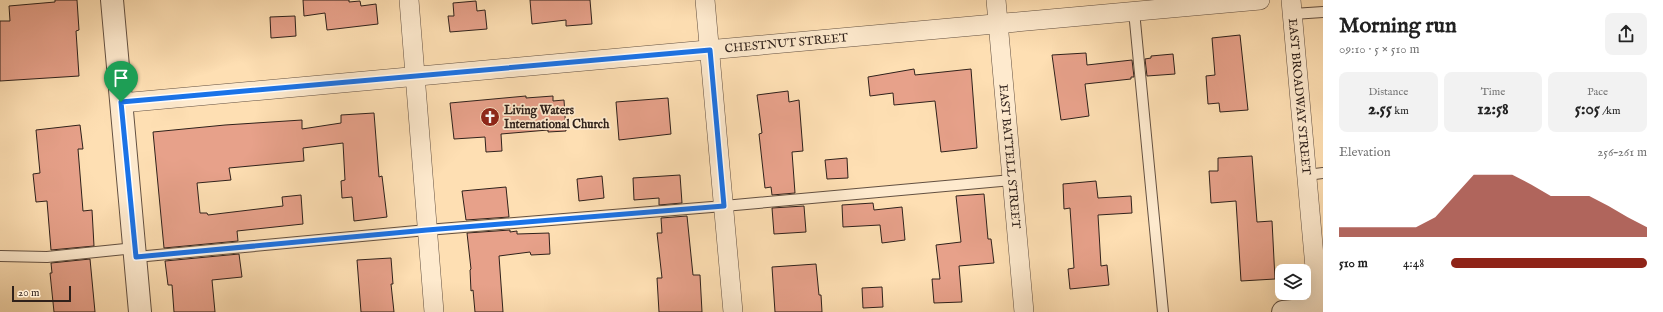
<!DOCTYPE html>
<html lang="en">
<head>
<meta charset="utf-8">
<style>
  body { margin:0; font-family:"IM FELL English",serif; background:#f2f2f2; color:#222; height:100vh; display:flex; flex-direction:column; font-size:15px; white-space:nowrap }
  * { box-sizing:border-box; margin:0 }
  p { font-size:13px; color:#767676 }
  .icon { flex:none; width:22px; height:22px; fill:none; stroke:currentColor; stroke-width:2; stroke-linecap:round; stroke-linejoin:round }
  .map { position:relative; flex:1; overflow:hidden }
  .sheet { display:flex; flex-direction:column; background:#fff; width:340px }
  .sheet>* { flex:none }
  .tools { position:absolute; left:1275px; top:264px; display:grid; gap:8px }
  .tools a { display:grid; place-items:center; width:36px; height:36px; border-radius:8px; background:#fff; box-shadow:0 4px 16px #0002; font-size:20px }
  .scale { position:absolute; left:12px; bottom:10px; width:59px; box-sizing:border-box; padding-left:4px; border:2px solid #2f211b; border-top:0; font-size:11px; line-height:14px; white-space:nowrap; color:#2f211b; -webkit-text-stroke:3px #feeace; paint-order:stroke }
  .pin { position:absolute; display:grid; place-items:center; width:34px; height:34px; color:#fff; margin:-41px -17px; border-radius:50% 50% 50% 0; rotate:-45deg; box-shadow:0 0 4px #0007 }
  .pin .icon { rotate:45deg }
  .round { display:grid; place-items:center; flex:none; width:42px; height:42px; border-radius:8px; background:#f2f2f2 }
  .summary { display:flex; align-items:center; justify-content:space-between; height:68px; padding:0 16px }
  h1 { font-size:22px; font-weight:800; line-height:30px }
  .stats { display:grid; grid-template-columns:repeat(3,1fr); gap:6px; height:68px; padding:4px 16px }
  .stats div { display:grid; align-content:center; border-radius:8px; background:#f2f2f2; text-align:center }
  .stats b { font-size:17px; font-weight:800 }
  .stats small { font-size:11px; font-weight:400 }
  .stats p { font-size:11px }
  .chart { height:112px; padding:8px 16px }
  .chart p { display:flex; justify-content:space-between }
  .chart svg { width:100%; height:72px; margin-top:4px; fill:#8f2418; opacity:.7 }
  ul { padding:0 16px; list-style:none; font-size:13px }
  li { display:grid; grid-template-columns:64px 48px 1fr; align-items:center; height:30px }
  li i { height:10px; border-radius:5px; background:#8f2418 }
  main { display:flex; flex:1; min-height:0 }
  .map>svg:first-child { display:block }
  .building { fill:#e7a18a; stroke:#2f211b }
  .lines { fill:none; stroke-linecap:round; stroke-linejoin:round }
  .service-casing { stroke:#635041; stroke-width:12 }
  .minor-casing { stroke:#635041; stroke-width:20 }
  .tertiary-casing { stroke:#635041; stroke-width:24 }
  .service { stroke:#feeace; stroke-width:10 }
  .minor { stroke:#feeace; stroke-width:19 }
  .tertiary { stroke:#feeace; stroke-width:22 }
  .route-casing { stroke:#fff; stroke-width:8 }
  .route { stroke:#1a73e8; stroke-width:5 }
  .labels { text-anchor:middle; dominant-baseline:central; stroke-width:3.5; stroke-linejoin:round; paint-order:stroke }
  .street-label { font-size:12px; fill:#2f211b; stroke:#feeace }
  .poi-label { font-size:12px; font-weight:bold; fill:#2f211b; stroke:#feeace; text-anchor:start }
</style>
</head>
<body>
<main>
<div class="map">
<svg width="1323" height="312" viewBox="0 0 1323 312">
  <rect width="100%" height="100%" fill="#fedfb3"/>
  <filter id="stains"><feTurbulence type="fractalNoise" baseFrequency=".005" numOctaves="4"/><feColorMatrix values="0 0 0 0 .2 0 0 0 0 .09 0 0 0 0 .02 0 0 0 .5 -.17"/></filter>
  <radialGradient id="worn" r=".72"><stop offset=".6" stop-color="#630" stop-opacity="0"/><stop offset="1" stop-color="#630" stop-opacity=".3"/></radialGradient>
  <g class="building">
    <polygon points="55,0 77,0 79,30 76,31 79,76 0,81 0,21 10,21 9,6 55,2"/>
    <polygon points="303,0 349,0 349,2 360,1 361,6 376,4 378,24 327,30 325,13 304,16"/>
    <polygon points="530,0 590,0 592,24 566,26 566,20 532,24"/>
    <polygon points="476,1 477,11 485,10 487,29 450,32 448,16 454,16 453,3"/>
    <polygon points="295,16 296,36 271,38 270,17"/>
    <polygon points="1240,35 1248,110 1220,112 1219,103 1208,104 1206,76 1215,75 1212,38"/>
    <polygon points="1086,53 1087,65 1132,60 1134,77 1131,77 1131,79 1085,84 1089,116 1061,120 1052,55"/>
    <polygon points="1173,54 1175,74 1147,76 1145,59 1151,58 1151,56"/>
    <polygon points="914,69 915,75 971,69 977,148 941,152 935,101 894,105 893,93 870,96 868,77"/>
    <polygon points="788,91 789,102 799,100 803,151 792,152 795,193 772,195 771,187 765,188 759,134 762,133 757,95"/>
    <polygon points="526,96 526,98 553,96 553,101 564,100 566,131 548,132 548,130 501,134 502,151 486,152 485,137 454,139 450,103"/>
    <polygon points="668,98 671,134 619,140 616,102"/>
    <polygon points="374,113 379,177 382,176 387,217 354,221 352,197 342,198 341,181 345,180 343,143 303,148 304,161 229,168 231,180 197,183 200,213 207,213 208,215 283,206 282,197 301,195 303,224 237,231 238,241 164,248 153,132 225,125 302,120 302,129 341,123 341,115"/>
    <polygon points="80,125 83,149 78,149 83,211 92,210 94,246 51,250 47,201 36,202 33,174 40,173 36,130"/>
    <polygon points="1252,156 1257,222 1272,221 1275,279 1241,281 1236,201 1211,203 1209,171 1218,171 1218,158"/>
    <polygon points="847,158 848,178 827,179 825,160"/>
    <polygon points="680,175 682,203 659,205 659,198 634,200 633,178"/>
    <polygon points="602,176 604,198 579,201 577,179"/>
    <polygon points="1096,181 1098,198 1131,196 1132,213 1098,215 1101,266 1107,265 1109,285 1070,289 1068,269 1074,268 1070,208 1064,209 1063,184"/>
    <polygon points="506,187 509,217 466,220 462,191"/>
    <polygon points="984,194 988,239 991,239 994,263 959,266 962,302 934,303 932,279 940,279 936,245 961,242 956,196"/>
    <polygon points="873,203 874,210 902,207 905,240 882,243 880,225 843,227 842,205"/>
    <polygon points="804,206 806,232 774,234 772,208"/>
    <polygon points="687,216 693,275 700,275 702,312 659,312 657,278 662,278 657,233 662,233 661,218"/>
    <polygon points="510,230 510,232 517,231 517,234 549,233 550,254 531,255 530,252 499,256 503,312 475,312 473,290 471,291 470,270 471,269 467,233"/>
    <polygon points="239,254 242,277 212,280 215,312 174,312 172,285 168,285 165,261"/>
    <polygon points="391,258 393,284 391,284 394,312 361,312 357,260"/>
    <polygon points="90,259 95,312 54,312 50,273 52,273 51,263"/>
    <polygon points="816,264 819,295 821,295 822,312 775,312 772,267"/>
    <polygon points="882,287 883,307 863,308 862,288"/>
  </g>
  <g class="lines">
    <g class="service-casing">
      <g id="service">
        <polyline points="1134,11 1163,312"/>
        <polyline points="1293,14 1323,12"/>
        <polyline points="1307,175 1323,173"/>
        <polyline points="0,256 47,257 135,248"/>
        <polyline points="136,257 427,230 724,206 1012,180"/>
      </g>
    </g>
    <g class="minor-casing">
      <g id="minor">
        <polyline points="409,0 434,312"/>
        <polyline points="705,0 733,312"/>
        <path id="s1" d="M996,0L1024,312"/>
        <path id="s2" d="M1291,0L1319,312"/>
        <path id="s3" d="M121,103L1260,0"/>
      </g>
    </g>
    <g class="tertiary-casing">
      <g id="tertiary">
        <polyline points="112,0 140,312"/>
        <polyline points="1283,312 1323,308"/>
      </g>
    </g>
    <use href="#service" class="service"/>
    <use href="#minor" class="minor"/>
    <use href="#tertiary" class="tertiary"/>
  </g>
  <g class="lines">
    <g class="route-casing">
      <polygon id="route" points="710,50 724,206 427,230 136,257 121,102"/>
    </g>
    <use href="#route" class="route"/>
  </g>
  <defs>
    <g id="church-disc" transform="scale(1)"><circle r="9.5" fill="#8f2418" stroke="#feeace"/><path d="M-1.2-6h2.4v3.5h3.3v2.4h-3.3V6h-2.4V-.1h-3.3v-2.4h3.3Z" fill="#fff"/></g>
  </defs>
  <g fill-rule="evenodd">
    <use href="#church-disc" x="490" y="117"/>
  </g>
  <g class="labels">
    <g class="street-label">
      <text stroke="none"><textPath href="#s3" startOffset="668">CHESTNUT STREET</textPath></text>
      <text stroke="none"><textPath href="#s2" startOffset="97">EAST BROADWAY STREET</textPath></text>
      <text stroke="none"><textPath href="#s1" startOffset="157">EAST BATTELL STREET</textPath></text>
    </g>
    <g class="poi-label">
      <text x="504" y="110">Living Waters<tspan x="504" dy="14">International Church</tspan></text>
    </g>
  </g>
  <rect width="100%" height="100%" filter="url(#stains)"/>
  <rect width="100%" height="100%" fill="url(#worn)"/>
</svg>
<div class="tools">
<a><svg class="icon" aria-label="layers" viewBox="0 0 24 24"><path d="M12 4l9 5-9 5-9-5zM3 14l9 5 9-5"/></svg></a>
</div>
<div class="scale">20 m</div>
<div class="pin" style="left:121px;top:102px;background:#1e9e55"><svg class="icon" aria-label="arrive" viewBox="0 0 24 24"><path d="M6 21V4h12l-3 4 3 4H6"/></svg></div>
</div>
<section class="sheet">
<div class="summary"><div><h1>Morning run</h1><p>09:10 · 5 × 510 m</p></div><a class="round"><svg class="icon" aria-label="share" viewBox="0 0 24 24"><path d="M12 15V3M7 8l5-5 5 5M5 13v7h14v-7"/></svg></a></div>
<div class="stats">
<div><p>Distance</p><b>2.55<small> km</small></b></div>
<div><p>Time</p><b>12:58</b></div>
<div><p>Pace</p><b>5:05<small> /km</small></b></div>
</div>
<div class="chart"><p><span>Elevation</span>256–261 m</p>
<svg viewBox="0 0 160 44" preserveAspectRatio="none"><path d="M0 44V38L10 38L20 38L30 38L40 38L50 32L60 19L70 6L80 6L90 6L100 12L110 19L120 19L130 19L140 25L150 32L160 38V44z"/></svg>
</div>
<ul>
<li><b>510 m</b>4:48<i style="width:100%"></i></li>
</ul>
</section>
</main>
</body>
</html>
